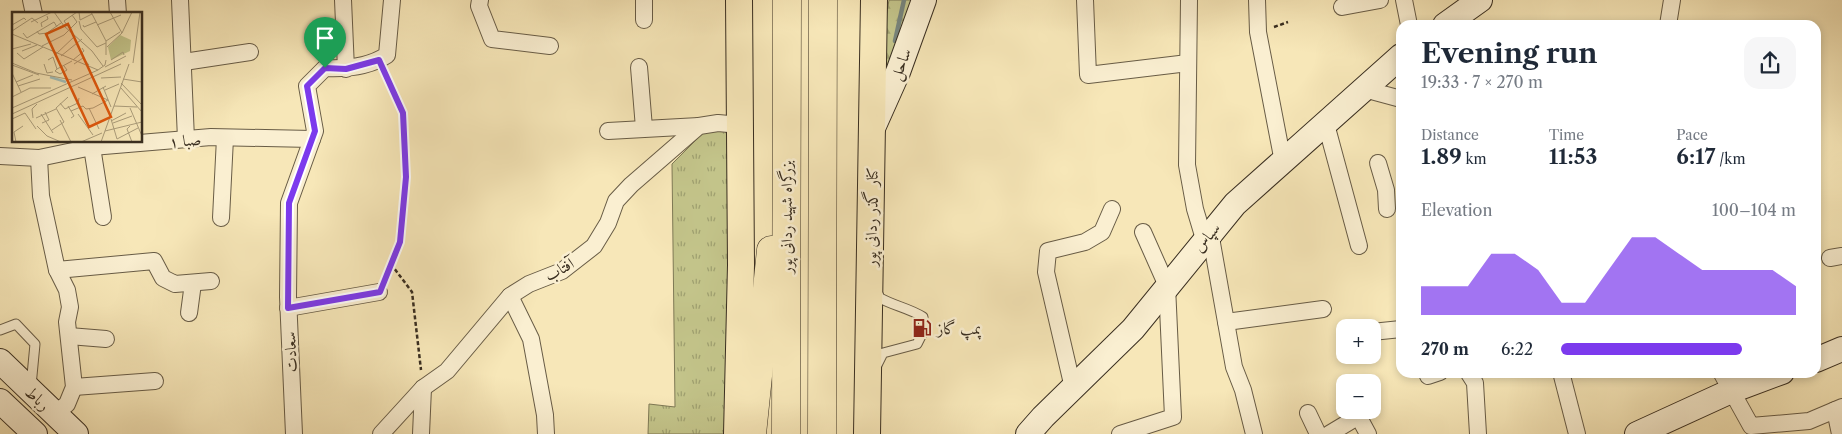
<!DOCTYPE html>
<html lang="en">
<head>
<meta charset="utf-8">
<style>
  body { margin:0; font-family:"Libre Caslon Text",Amiri,serif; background:#f6f6f7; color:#1f2937; height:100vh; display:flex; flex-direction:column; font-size:19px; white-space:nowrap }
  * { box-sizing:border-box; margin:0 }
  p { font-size:16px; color:#747a83 }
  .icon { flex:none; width:28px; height:28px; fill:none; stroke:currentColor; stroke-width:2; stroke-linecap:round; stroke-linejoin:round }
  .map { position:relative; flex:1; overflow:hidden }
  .drawer { position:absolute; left:1396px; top:20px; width:425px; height:358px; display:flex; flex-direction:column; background:#fff; border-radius:15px; box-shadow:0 2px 8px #0003 }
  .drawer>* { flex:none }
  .buttons { position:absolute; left:1336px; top:319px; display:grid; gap:10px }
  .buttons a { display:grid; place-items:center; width:45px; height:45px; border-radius:10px; background:#fff; box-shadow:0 2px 8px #0003; font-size:25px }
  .pin { position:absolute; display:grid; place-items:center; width:42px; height:42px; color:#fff; margin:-51px -21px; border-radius:50% 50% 50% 0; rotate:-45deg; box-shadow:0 0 5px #0007 }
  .pin .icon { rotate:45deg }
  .round { display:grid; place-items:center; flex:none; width:52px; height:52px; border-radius:15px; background:#f6f6f7 }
  .overview { display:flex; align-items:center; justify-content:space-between; height:85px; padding:0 25px }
  h1 { font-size:28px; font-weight:700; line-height:38px }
  .metrics { display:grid; grid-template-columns:repeat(3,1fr); gap:8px; height:85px; padding:5px 25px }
  .metrics div { display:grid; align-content:center }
  .metrics b { font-size:21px; font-weight:700 }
  .metrics small { font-size:14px; font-weight:400 }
  .metrics p { font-size:14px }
  .chart { height:140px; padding:10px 25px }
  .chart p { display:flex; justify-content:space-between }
  .chart svg { width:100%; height:90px; margin-top:5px; fill:#7c3aed; opacity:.7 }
  ul { padding:0 25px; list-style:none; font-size:16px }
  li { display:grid; grid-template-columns:80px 60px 1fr; align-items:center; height:38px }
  li i { height:12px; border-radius:6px; background:#7c3aed }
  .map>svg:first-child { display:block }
  .grass { fill:url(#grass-tufts); stroke:#7e7955 }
  .forest { fill:url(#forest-firs); stroke:#7e7955 }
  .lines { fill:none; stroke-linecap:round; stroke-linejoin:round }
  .stream { stroke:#77847c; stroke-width:4.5 }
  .lane-casing { stroke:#685c46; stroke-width:11 }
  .street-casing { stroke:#685c46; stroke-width:18 }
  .secondary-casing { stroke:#392e20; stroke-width:26 }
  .primary-casing { stroke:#392e20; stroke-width:28 }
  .highway-casing { stroke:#392e20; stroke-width:29 }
  .path { stroke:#392e20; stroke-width:2.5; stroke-dasharray:4 2.5; stroke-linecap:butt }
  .lane { stroke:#faefd1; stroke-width:9 }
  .street { stroke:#faefd1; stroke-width:16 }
  .secondary { stroke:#faefd1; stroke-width:24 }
  .primary { stroke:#f7e7b8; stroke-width:26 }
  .highway { stroke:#f7e7b8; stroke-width:28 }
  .route-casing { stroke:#fff; stroke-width:10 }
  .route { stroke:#7c3aed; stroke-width:6 }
  .labels { text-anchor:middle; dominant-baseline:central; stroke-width:5; stroke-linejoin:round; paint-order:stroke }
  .street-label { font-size:16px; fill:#392e20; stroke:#faefd1 }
  .poi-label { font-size:16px; fill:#392e20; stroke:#faefd1; text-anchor:start }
  .inset-river { fill:none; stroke:#a1beb9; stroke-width:2.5 }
  .inset-road { fill:none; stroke:#ab9d7b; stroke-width:1 }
  .view { fill:#df570d; fill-opacity:0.15; stroke:#df570d; stroke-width:2.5 }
  .inset-edge { fill:none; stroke:#392e20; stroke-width:2.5 }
</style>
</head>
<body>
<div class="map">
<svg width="1842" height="434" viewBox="0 0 1842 434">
  <defs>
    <pattern id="grass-tufts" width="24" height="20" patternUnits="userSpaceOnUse" patternTransform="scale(1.25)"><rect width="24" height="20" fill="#c3c48a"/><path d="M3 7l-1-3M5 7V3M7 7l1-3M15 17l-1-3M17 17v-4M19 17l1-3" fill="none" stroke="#9fa070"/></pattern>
    <pattern id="forest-firs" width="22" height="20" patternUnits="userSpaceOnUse" patternTransform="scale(1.25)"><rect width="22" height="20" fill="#c3c48a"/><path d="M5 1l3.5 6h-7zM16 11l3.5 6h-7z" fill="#9fa070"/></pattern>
  </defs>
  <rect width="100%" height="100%" fill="#f7e7b8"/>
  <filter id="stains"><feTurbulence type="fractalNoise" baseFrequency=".004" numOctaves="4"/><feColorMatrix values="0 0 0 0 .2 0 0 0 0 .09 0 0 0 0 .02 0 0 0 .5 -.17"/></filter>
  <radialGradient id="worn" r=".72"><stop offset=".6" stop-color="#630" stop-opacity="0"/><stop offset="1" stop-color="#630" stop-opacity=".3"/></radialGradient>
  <polygon class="grass" points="722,129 731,138 728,434 648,434 649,404 675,407 672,164 704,132"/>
  <polygon class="forest" points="889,0 919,0 891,73 884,68 884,29"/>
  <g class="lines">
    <polyline class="stream" points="895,41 904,0"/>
    <g class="lane-casing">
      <g id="lane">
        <polyline points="0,330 16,324 35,344 31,386"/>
        <path d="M876,367L883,353L917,344L924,330L923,317C909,308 894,306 880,298L877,292"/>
      </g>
    </g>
    <g class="street-casing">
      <g id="street">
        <polyline points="31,0 34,14"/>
        <polyline points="117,0 118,14"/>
        <polyline points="180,0 186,139"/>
        <polyline points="343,0 346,69"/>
        <polyline points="480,0 479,6 492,39 550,46"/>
        <polyline points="644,0 644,20"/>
        <polyline points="1085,0 1088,75 1188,63"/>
        <polyline points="1189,0 1187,165 1195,209 1204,239"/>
        <polyline points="1257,0 1258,32 1283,162"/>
        <polyline points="1404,0 1409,25"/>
        <polyline points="1342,7 1380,0"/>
        <polyline points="1668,25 1672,0"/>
        <polyline points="184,62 250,52"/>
        <polyline points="639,67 644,128"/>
        <polyline points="1364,89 1401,99"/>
        <polyline points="1326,124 1359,246"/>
        <polyline points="608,131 699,126"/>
        <polyline points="92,147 103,217"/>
        <polyline points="0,156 39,158 92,147 211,137 312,139"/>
        <polyline points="39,158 41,196 57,270 67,290 70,307 67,322 74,387 67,404 55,414"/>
        <polyline points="1378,163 1386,190 1387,209"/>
        <polyline points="221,218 225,138"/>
        <polyline points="1210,232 1234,367 1243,390 1254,434"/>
        <polyline points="1830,258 1842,256"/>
        <polyline points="57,270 154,261 163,278 175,284 211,281"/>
        <polyline points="510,296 531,339 545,415 546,434"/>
        <polyline points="288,308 379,292"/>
        <polyline points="189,313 193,283"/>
        <polyline points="1226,322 1323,309"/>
        <polyline points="1372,332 1401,329"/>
        <polyline points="69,336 106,339"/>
        <polyline points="1468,372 1475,383 1478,434"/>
        <polyline points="1561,372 1577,434"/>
        <polyline points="1721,372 1751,426 1809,421 1842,407"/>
        <polyline points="1428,376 1440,372"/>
        <polyline points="74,387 155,381"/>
        <polyline points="1073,388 1046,272 1048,251 1085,242 1102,232 1112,209"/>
        <polyline points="1355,410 1368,434"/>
        <polyline points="1835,410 1840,434"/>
        <polyline points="1308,413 1318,434"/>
        <path d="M294,434L288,297L289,203L315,131L307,86L325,68C347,69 369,67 387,55L392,0"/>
        <polyline points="381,434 423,388 447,371 510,296 529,284 562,271 594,246 608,223 616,201 631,185 699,126 718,123 740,125"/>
        <polyline points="421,434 423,388"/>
        <polyline points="1120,434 1173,417 1167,286 1143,232"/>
        <polyline points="1329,434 1359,416"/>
      </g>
    </g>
    <g class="secondary-casing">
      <g id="secondary">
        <polyline points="1445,25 1480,0"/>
        <polyline points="873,128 898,72 924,0"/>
        <polyline points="1816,360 1842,349"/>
        <polyline points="0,361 76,434"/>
        <polyline points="0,401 35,434"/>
        <polyline points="1028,434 1043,417 1133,329 1235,204 1401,56"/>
        <polyline points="1637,434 1731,391 1782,372"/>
      </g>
    </g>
    <g class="primary-casing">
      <g id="primary">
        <polyline points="737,434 741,265 739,0"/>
        <polyline points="867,434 874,0"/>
      </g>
    </g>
    <g class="highway-casing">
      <g id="highway">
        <polyline points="752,434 771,250"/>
        <polyline points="786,434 787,0"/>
        <polyline points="822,434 823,0"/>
      </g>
    </g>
    <g class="path">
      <polyline points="1274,27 1288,22"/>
      <polyline points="385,73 403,113 406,177 400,242 385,278"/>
      <polyline points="391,264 412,292 421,370"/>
    </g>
    <use href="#lane" class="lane"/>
    <use href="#street" class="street"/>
    <use href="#secondary" class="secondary"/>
    <use href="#primary" class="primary"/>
    <use href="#highway" class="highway"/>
  </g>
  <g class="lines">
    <g class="route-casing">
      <polygon id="route" points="379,60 403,113 406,177 400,242 380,292 288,308 289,203 315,131 307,86 325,68 346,69"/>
    </g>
    <use href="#route" class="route"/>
  </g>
  <defs>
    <g id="fuel-bare" transform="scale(1.5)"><path d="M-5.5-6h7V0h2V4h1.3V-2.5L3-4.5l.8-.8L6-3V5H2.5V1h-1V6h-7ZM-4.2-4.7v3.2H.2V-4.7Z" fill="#8f2418" stroke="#faefd1" stroke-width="2.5" paint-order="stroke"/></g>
  </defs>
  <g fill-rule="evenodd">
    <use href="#fuel-bare" x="922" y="328"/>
  </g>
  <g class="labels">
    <g class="street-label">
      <text transform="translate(900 64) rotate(-69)">ساحل</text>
      <text transform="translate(185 140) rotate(-5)">صبا ۱</text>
      <text transform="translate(786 217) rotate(-90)">بزرگراه شهید ردانی پور</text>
      <text transform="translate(871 217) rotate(-89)">کنار گذر ردانی پور</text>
      <text transform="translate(1206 237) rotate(-50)">سپاس</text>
      <text transform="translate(559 269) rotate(-29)">آفتاب</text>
      <text transform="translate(290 352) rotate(-93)">سعادت</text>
      <text transform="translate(38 398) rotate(44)">رباط</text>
    </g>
    <g class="poi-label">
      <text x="937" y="328">پمپ گاز</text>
    </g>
  </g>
  <g transform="translate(12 12)">
    <rect width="130" height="130" fill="#f7e7b8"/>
    <path d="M108,23L119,28L118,39L99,48L96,35Z" fill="#c3c48a"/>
    <path class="inset-river" d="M38,65L54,70"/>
    <path class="inset-road" d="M42,0L52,14L80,39L91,54M67,0L68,8L80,2M79,0L94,29V43M98,0L110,21M67,9L69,17L85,35L94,31M19,10L40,0M0,13L12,6L14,8M71,13L72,15L84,10M85,13L109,3M30,15L29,11L36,7L35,4M58,17L65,10L60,3M0,19L20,6L26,11M25,19L27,22L35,21L49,11M11,21L15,26L42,10L45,15M0,22L86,58M94,29L108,20M30,34L52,23L58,17L52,9L65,0M95,35L110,21L120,0M0,37L19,32M10,39L25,33M5,41L12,47L31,35M44,42L63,24M49,44L70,27M36,48L41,45L45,57M61,48L72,39L70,36M99,48L111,40L112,43M0,51L24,61L60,68M121,51L128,0M32,52L35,61L41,60M62,52L71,46L77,53M0,53L27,63M52,54L55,58L48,62L43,59L45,57L60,49M93,55L114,44M0,61L9,80M89,66L109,65M111,67L130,70M4,70L21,63M109,71L130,93M6,74L28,67M66,75L96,88M91,75L99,95M109,76L130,100M93,78L107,72M80,82L94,74M0,85L18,76H39M48,91L53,97L66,91L67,86M56,94L62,104L59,106M102,94L125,95M0,96L86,58L93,53L94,48M77,96L87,117M118,96L130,124M59,99L71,94L74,97L81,96L96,88M0,102L109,52M29,102L41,121M66,102L81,123M21,106L20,97L25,92M24,106L44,97M0,107L13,101L24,117M99,107L105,127L126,116M48,108L59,130M99,109L114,101M30,111L37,108L33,100M101,111L120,104M25,114L35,124L49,130M118,114L115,117L120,130M40,118L52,110L44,96L56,85M93,119L130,110M4,130L2,120L11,114M69,130L90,121M89,130L117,52"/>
    <path class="view" d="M56,12L99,105L77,115L34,22Z"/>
    <rect width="130" height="130" class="inset-edge"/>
  </g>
  <rect width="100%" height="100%" filter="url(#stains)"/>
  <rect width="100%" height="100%" fill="url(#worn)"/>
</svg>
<div class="buttons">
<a>+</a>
<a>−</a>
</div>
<div class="pin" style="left:325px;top:68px;background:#1e9e55"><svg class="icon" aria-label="arrive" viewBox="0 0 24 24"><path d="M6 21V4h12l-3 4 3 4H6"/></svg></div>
<section class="drawer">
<div class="overview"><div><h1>Evening run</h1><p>19:33 · 7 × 270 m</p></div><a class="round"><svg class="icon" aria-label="share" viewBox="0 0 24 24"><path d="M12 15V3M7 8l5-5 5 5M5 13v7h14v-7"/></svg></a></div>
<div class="metrics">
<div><p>Distance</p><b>1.89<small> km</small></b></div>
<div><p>Time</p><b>11:53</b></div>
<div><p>Pace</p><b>6:17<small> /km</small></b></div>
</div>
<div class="chart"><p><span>Elevation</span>100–104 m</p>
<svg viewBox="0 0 160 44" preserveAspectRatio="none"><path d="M0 44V30L10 30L20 30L30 14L40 14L50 22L60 38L70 38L80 22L90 6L100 6L110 14L120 22L130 22L140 22L150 22L160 30V44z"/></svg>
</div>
<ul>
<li><b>270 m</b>6:22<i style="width:77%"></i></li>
</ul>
</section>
</div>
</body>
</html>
